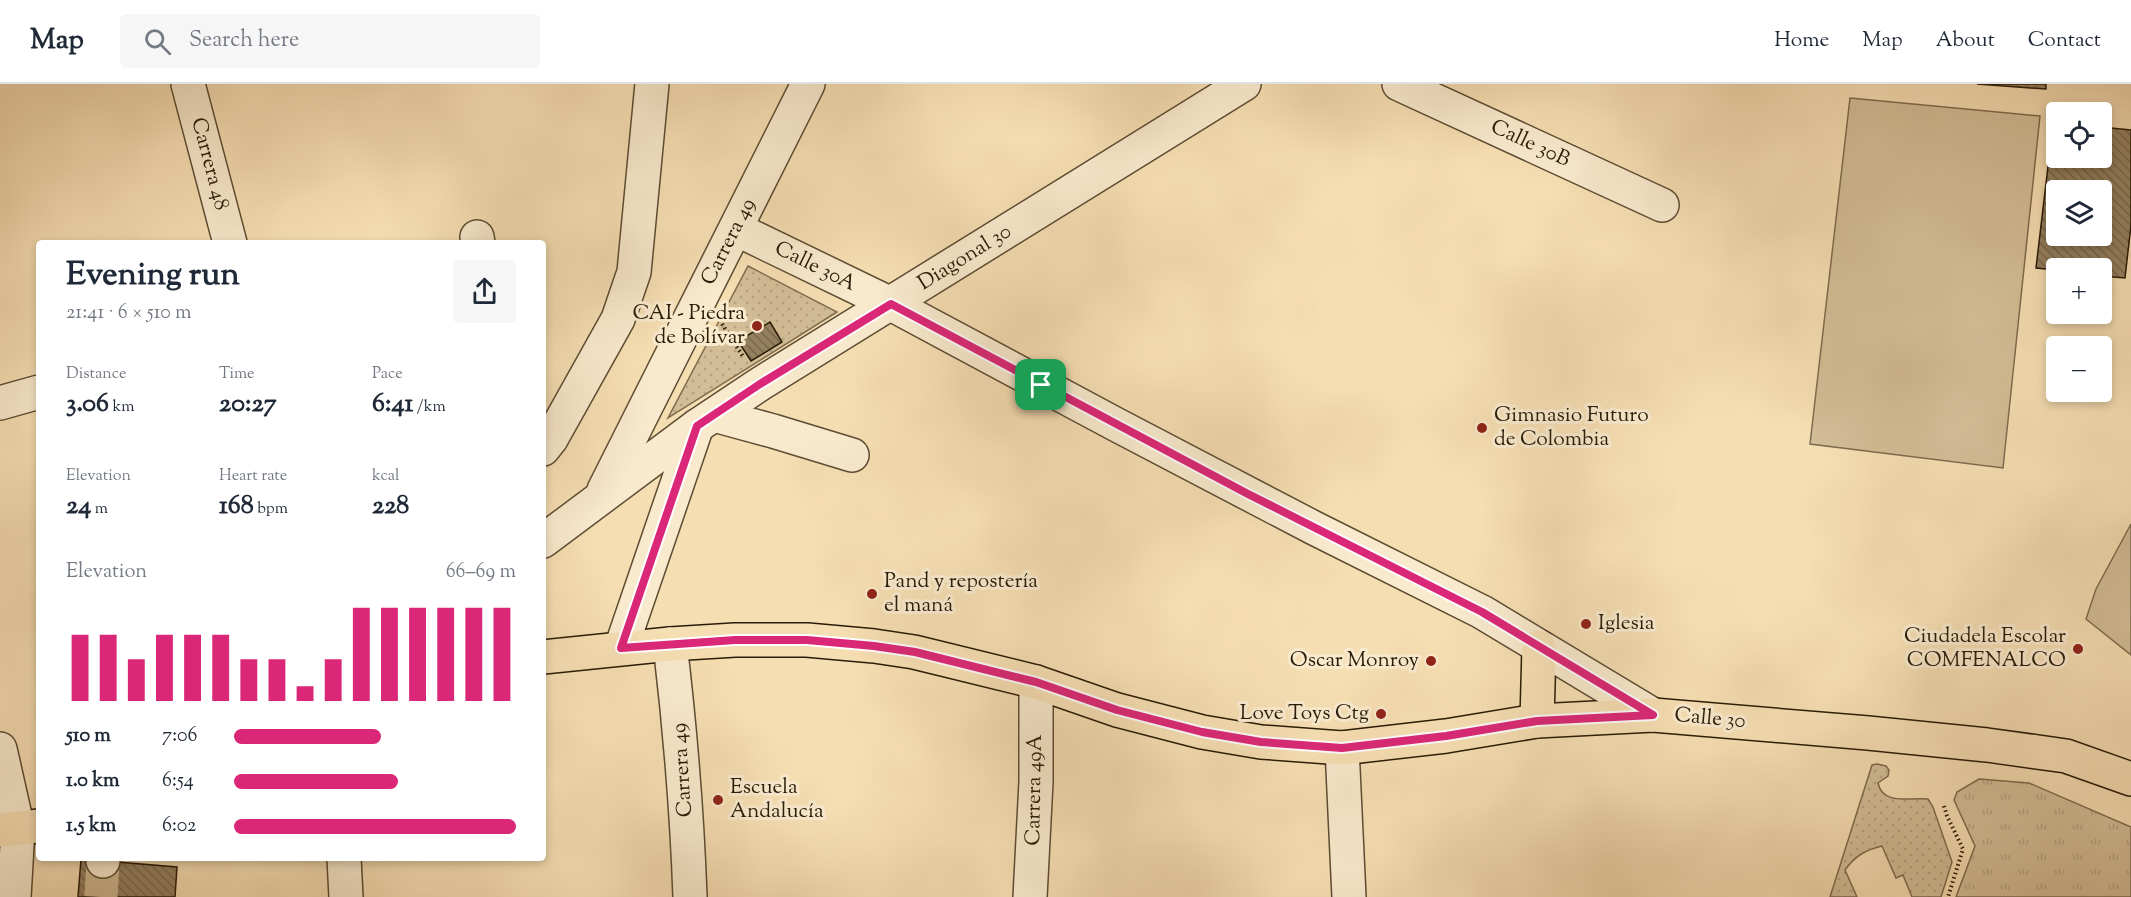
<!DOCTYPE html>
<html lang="en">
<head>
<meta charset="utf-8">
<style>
  body { margin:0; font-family:"Sorts Mill Goudy",serif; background:#f6f6f7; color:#1f2937; height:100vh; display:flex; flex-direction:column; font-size:22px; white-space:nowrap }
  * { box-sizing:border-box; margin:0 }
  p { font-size:20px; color:#747a83 }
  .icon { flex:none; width:33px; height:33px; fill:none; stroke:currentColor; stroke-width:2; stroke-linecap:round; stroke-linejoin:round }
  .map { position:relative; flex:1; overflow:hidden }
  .sheet { position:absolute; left:36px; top:156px; width:510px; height:621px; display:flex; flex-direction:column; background:#fff; border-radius:6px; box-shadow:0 3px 9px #0003 }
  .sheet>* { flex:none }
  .controls { position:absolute; left:2046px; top:18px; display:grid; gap:12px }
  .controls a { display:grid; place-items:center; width:66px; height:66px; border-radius:6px; background:#fff; box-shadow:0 3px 9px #0003; font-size:30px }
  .pin { position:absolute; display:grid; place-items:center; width:51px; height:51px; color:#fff; margin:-26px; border-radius:12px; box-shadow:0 3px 9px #0006 }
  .round { display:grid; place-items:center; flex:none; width:63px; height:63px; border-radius:6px; background:#f6f6f7 }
  .summary { display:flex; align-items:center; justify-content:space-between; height:102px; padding:0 30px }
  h1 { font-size:33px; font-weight:800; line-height:45px }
  .metrics { display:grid; grid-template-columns:repeat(3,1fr); gap:9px; height:102px; padding:6px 30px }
  .metrics div { display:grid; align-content:center }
  .metrics b { font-size:26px; font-weight:800 }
  .metrics small { font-size:16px; font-weight:400 }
  .metrics p { font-size:16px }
  .chart { height:168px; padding:12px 30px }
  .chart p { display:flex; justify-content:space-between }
  .chart svg { width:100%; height:108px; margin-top:6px; stroke:#db2777; stroke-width:6 }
  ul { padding:0 30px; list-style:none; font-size:20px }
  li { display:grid; grid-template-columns:96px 72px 1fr; align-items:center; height:45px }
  li i { height:15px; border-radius:8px; background:#db2777 }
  header { display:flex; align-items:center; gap:36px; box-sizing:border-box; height:84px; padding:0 30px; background:#fff; border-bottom:2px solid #e0e1e3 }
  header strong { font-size:28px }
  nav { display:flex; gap:33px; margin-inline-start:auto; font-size:21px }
  .search { width:420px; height:54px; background:#f6f6f7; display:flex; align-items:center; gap:15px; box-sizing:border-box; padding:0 21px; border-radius:6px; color:#747a83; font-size:22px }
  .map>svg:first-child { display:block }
  .grass { fill:url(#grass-tufts); stroke:#7e6c4e; stroke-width:1.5 }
  .garden { fill:url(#garden-dots); stroke:#7e6c4e; stroke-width:1.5 }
  .pitch { fill:#d3bd96; stroke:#7e6c4e; stroke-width:1.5 }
  .building { fill:url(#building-back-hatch); stroke:#291b07; stroke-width:1.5; fill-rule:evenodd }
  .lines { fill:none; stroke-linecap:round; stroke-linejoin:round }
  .minor-tunnel { stroke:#cdb791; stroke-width:33; stroke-dasharray:33 16; stroke-linecap:butt }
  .minor-casing { stroke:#5c4c32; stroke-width:36 }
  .major-casing { stroke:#291b07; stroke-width:36 }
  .path { stroke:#291b07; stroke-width:4; stroke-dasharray:1.5 3; stroke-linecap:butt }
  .minor { stroke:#f9eace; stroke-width:33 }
  .major { stroke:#f6deb3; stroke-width:33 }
  .route-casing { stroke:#fff; stroke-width:12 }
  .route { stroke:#db2777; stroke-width:8 }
  .poi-dot { fill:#8f2418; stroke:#f9eace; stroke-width:2 }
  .labels { text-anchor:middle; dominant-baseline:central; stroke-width:6; stroke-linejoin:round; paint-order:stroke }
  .street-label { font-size:21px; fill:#291b07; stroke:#f9eace }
  .poi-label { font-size:21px; fill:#291b07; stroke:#f9eace; text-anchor:end }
</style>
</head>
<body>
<header>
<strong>Map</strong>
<div class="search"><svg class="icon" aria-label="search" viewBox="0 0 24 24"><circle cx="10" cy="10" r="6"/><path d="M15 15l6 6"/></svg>Search here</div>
<nav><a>Home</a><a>Map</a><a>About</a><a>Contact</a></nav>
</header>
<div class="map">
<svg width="2131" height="813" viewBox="0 0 2131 813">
  <defs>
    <pattern id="grass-tufts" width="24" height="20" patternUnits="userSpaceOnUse" patternTransform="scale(1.5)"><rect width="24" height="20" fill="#d3bd96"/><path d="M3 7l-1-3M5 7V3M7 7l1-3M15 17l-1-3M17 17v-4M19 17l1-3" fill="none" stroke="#b5a280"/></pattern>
    <pattern id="garden-dots" width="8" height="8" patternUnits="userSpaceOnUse" patternTransform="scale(1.5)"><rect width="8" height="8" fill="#d3bd96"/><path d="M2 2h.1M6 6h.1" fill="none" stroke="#b5a280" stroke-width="1.8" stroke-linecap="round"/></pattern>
    <pattern id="building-back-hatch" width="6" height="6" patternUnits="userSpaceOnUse" patternTransform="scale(1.5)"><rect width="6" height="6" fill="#948060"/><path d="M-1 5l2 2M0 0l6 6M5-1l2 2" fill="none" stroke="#79684d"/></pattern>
  </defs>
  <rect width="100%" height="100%" fill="#f6deb3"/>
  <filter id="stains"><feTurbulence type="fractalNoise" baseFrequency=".00333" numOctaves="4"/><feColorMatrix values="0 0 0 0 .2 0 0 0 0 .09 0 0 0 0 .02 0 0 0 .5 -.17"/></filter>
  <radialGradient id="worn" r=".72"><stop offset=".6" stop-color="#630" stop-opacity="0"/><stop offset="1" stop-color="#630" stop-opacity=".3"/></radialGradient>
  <polygon class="grass" points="1979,695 2029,699 2131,743 2131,813 1956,813 1975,762 1954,716 1957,708"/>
  <g class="garden">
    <polygon points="748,182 837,228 668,334"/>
    <path d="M1877,680L1886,682L1889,686L1888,692L1878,699C1883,722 1910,713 1928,715L1933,723L1952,778L1941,813H1912L1903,791L1896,794L1882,762C1865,766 1855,772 1845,786L1857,813H1830L1872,681Z"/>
  </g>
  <g class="pitch">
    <polygon points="1850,14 2040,32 2003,384 1810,360"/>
    <polygon points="2131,440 2131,571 2086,535 2096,505"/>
  </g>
  <g class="building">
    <polygon points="1977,0 2046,0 2046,5"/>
    <path d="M2053,40H2056V74H2102V43L2131,46V141L2125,194L2102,192V184H2056V186L2036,184ZM2056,106H2102V152H2056Z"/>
    <polygon points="770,238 782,258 751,277 738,257"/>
    <polygon points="81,775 177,783 175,813 78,813"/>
  </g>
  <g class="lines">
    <polyline class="minor-tunnel" points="101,813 103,777"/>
    <g class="minor-casing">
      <g id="minor">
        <polyline points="188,0 230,159"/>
        <polyline points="1399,0 1662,121"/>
        <polyline points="736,145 891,220 1117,341 1314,444 1482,528 1653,631"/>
        <polyline points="477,153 478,159"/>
        <polyline points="0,319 39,308"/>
        <polyline points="714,331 773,347 852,371"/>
        <polyline points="543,365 551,355 618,235 634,188 652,0"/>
        <polyline points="604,406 808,0"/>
        <polyline points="543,457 697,342 760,300 1244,0"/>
        <path d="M670,560C680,644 687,728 690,813"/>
        <polyline points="621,564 697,342"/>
        <polyline points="1342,664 1349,813"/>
        <polyline points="0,665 18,745 14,813"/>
        <polyline points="344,774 346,813"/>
        <polyline points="103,777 103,774"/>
        <polyline points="1030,813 1036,698 1036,598"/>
      </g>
    </g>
    <g class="major-casing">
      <g id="major">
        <polyline points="543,573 670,560 735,556 807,556 874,562 914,568 1036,598 1117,626 1202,648 1261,658 1342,664 1446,652 1537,637 1653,631 1868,649 1987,661 2066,672 2131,695"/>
        <polyline points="1537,637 1539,563"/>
        <polyline points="0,746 39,742"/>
      </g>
    </g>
    <g class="path">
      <polyline points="722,240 744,274"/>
      <polyline points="1944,722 1947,732 1963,765 1948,813"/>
    </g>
    <use href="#minor" class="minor"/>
    <use href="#major" class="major"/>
  </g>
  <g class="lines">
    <g class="route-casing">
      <polygon id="route" points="891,220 1248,410 1482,528 1653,631 1537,637 1446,652 1342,664 1261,658 1202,648 1117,626 1036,598 915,568 874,562 807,556 735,556 621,564 697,342 760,300"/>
    </g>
    <use href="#route" class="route"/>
  </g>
  <g class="poi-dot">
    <circle cx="757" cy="242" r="6"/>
    <circle cx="1482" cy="344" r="6"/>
    <circle cx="872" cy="510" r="6"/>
    <circle cx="1586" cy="540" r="6"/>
    <circle cx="2078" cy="565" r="6"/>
    <circle cx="1431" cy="577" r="6"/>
    <circle cx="1381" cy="630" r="6"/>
    <circle cx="718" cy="716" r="6"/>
  </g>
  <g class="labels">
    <g class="street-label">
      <text transform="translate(1530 60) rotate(25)">Calle 30B</text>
      <text transform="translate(209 80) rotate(75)">Carrera 48</text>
      <text transform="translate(729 158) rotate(-63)">Carrera 49</text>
      <text transform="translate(965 174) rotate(-32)">Diagonal 30</text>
      <text transform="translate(815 183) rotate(26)">Calle 30A</text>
      <text transform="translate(1710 635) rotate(5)">Calle 30</text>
      <text transform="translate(683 686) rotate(-94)">Carrera 49</text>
      <text transform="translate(1035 706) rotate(-89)">Carrera 49A</text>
    </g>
    <g class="poi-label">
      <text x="745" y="230">CAI - Piedra<tspan x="745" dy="24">de Bolívar</tspan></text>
      <text x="1494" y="332" text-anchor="start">Gimnasio Futuro<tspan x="1494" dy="24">de Colombia</tspan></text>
      <text x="884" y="498" text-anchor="start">Pand y repostería<tspan x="884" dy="24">el maná</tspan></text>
      <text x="1598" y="540" text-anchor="start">Iglesia</text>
      <text x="2066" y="553">Ciudadela Escolar<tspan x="2066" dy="24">COMFENALCO</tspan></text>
      <text x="1419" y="577">Oscar Monroy</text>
      <text x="1369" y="630">Love Toys Ctg</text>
      <text x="730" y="704" text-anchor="start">Escuela<tspan x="730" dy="24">Andalucía</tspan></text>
    </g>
  </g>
  <rect width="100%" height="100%" filter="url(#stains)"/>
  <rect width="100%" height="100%" fill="url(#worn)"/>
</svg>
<div class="controls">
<a><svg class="icon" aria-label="locate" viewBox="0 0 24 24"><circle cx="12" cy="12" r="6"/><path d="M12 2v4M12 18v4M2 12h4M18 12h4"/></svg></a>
<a><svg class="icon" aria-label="layers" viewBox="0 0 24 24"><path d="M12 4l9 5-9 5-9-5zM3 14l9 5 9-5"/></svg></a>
<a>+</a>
<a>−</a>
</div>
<div class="pin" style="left:1041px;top:301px;background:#1e9e55"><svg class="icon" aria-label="arrive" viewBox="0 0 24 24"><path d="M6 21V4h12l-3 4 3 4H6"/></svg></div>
<section class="sheet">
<div class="summary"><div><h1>Evening run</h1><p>21:41 · 6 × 510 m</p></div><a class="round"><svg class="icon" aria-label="share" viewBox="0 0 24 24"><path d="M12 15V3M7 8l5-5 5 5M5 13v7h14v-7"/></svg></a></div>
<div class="metrics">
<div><p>Distance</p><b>3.06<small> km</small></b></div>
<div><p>Time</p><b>20:27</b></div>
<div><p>Pace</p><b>6:41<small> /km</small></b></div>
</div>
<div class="metrics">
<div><p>Elevation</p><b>24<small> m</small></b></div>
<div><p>Heart rate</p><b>168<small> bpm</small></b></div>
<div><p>kcal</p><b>228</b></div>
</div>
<div class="chart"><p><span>Elevation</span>66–69 m</p>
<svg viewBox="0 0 160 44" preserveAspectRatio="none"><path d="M5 44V17M15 44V17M25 44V27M35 44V17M45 44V17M55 44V17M65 44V27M75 44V27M85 44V38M95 44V27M105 44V6M115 44V6M125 44V6M135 44V6M145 44V6M155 44V6"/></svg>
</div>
<ul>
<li><b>510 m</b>7:06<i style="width:52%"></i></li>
<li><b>1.0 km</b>6:54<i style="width:58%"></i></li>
<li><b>1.5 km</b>6:02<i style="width:100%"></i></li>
</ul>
</section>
</div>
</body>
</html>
